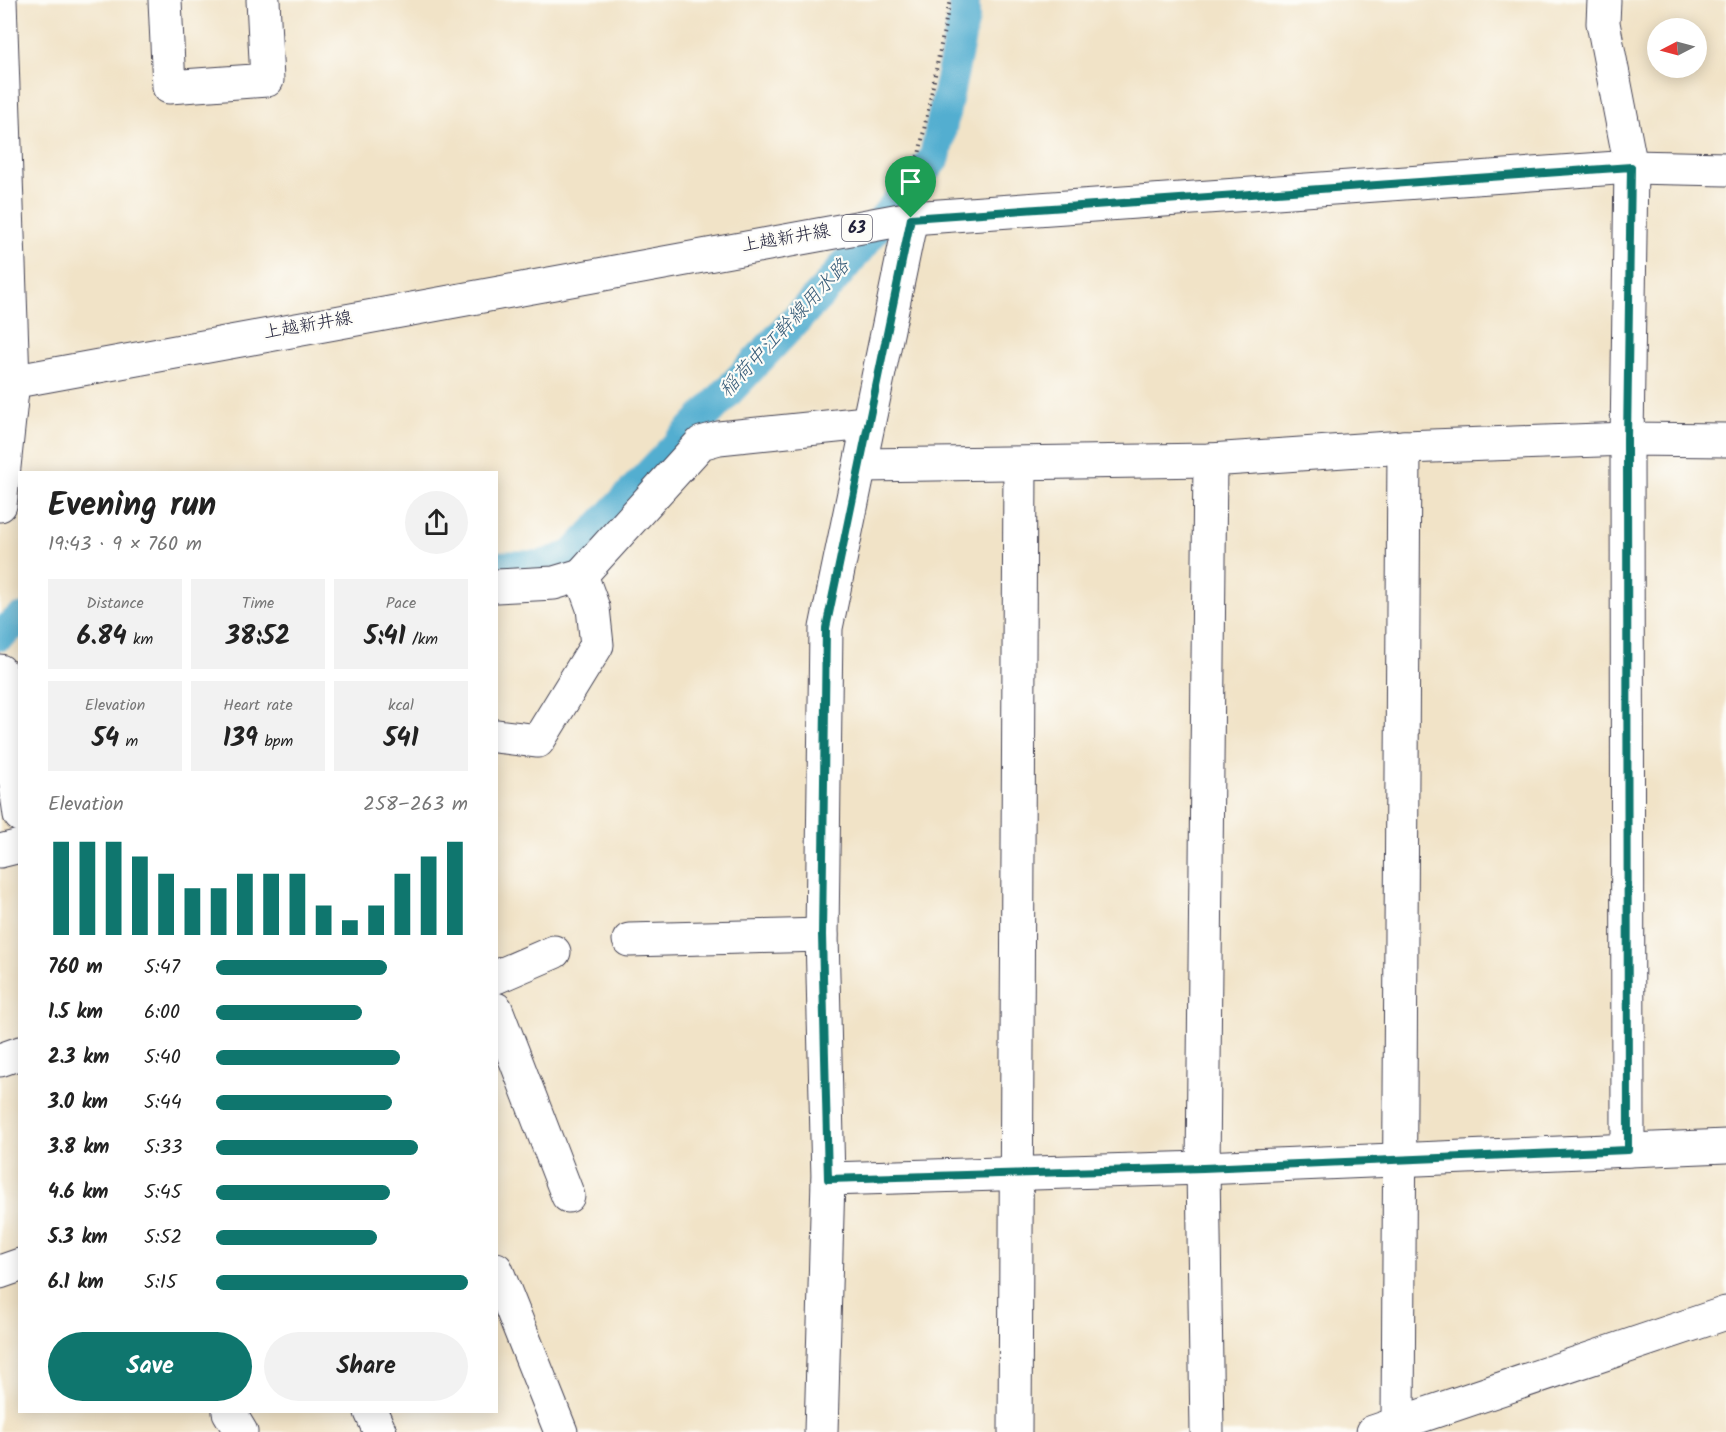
<!DOCTYPE html>
<html lang="en">
<head>
<meta charset="utf-8">
<style>
  body { margin:0; font-family:Kalam,"Klee One",sans-serif; background:#f2f2f2; color:#222; height:100vh; display:flex; flex-direction:column; font-size:22px; white-space:nowrap }
  * { box-sizing:border-box; margin:0 }
  p { font-size:20px; color:#767676 }
  .icon { flex:none; width:33px; height:33px; fill:none; stroke:currentColor; stroke-width:2; stroke-linecap:round; stroke-linejoin:round }
  .map { position:relative; flex:1; overflow:hidden }
  .drawer { position:absolute; left:18px; top:471px; width:480px; height:942px; display:flex; flex-direction:column; background:#fff; border-radius:0px; box-shadow:0 3px 15px #0003 }
  .drawer>* { flex:none }
  .needle { width:39px; rotate:264deg }
  .controls { position:absolute; left:1647px; top:18px; display:grid; gap:12px }
  .controls a { display:grid; place-items:center; width:60px; height:60px; border-radius:50%; background:#fff; box-shadow:0 3px 15px #0003; font-size:30px }
  .pin { position:absolute; display:grid; place-items:center; width:51px; height:51px; color:#fff; margin:-62px -26px; border-radius:50% 50% 50% 0; rotate:-45deg; box-shadow:0 0 6px #0007 }
  .pin .icon { rotate:45deg }
  .round { display:grid; place-items:center; flex:none; width:63px; height:63px; border-radius:32px; background:#f2f2f2 }
  .headline { display:flex; align-items:center; justify-content:space-between; height:102px; padding:0 30px }
  h1 { font-size:33px; font-weight:800; line-height:45px }
  .metrics { display:grid; grid-template-columns:repeat(3,1fr); gap:9px; height:102px; padding:6px 30px }
  .metrics div { display:grid; align-content:center; border-radius:0px; background:#f2f2f2; text-align:center }
  .metrics b { font-size:26px; font-weight:800 }
  .metrics small { font-size:16px; font-weight:400 }
  .metrics p { font-size:16px }
  .chart { height:168px; padding:12px 30px }
  .chart p { display:flex; justify-content:space-between }
  .chart svg { width:100%; height:108px; margin-top:6px; stroke:#0f766e; stroke-width:6 }
  .button { display:flex; gap:12px; margin-top:auto; padding:12px 30px }
  .button a { flex:1; height:69px; border-radius:36px; background:#0f766e; color:#fff; font-size:24px; font-weight:800; line-height:69px; text-align:center }
  .button a+a { background:#f2f2f2; color:#222 }
  ul { padding:0 30px; list-style:none; font-size:20px }
  li { display:grid; grid-template-columns:96px 72px 1fr; align-items:center; height:45px }
  li i { height:15px; border-radius:8px; background:#0f766e }
  .map>svg:first-child { display:block }
  .lines { fill:none; stroke-linecap:round; stroke-linejoin:round }
  .canal { stroke:#52aed0; stroke-width:32 }
  .minor-casing { stroke:#413f50; stroke-width:35 }
  .major-casing { stroke:#413f50; stroke-width:35 }
  .path { stroke:#413f50; stroke-width:4; stroke-dasharray:1.5 4.5; stroke-linecap:butt }
  .minor { stroke:#fff; stroke-width:33 }
  .major { stroke:#fff; stroke-width:33 }
  .route-casing { stroke:#fff; stroke-width:12 }
  .route { stroke:#0f766e; stroke-width:8 }
  .labels { text-anchor:middle; dominant-baseline:central; stroke-width:4.5; stroke-linejoin:round; paint-order:stroke }
  .shield { fill:#fdfcf7; stroke:#646373; stroke-width:1.5 }
  .shield-label { font-size:16px; font-weight:bold; fill:#22223b }
  .street-label { font-size:18px; fill:#22223b; stroke:#fdfcf7 }
  .water-label { font-size:20px; font-style:italic; fill:#355a77; stroke:#fdfcf7 }
</style>
</head>
<body>
<div class="map">
<svg width="1726" height="1432" viewBox="0 0 1726 1432">
  <rect width="100%" height="100%" fill="#fdfcf7"/>
  <filter id="ink" filterUnits="userSpaceOnUse"><feTurbulence type="fractalNoise" baseFrequency=".0167" numOctaves="2"/><feDisplacementMap in="SourceGraphic" scale="12" xChannelSelector="R" yChannelSelector="G"/><feConvolveMatrix kernelMatrix="1 2 1 2 8 2 1 2 1" color-interpolation-filters="sRGB"/></filter>
  <filter id="wash" filterUnits="userSpaceOnUse"><feTurbulence type="fractalNoise" baseFrequency=".008" numOctaves="4" result="noise"/><feDisplacementMap in="SourceGraphic" scale="24" xChannelSelector="R" yChannelSelector="G"/><feGaussianBlur stdDeviation="1.35" result="paint"/><feColorMatrix in="noise" values="0 0 0 0 0 0 0 0 0 0 0 0 0 0 0 0 0 1.4 0 .05"/><feComposite in="paint" operator="in"/></filter>
  <g filter="url(#wash)">
    <rect width="100%" height="100%" fill="#f1e3c7"/>
    <g class="lines">
      <g class="canal">
        <polyline points="496,567 542,566 572,556 827,287 935,157 964,17 964,0"/>
        <polyline points="0,635 20,619"/>
      </g>
    </g>
  </g>
  <g filter="url(#ink)">
    <g class="lines">
      <g class="minor-casing">
        <g id="minor">
          <polyline points="165,0 169,87 267,80 263,0"/>
          <polyline points="1604,0 1603,23 1631,167 1627,439 1628,1150"/>
          <polyline points="862,465 1210,460 1404,447 1627,439 1726,440"/>
          <polyline points="0,505 13,381 0,0"/>
          <polyline points="581,575 701,443 719,438 866,423"/>
          <polyline points="496,586 554,583 581,575 593,608 597,645 538,741 496,736"/>
          <polyline points="0,671 20,815"/>
          <polyline points="0,851 20,846"/>
          <polyline points="629,940 822,935"/>
          <polyline points="496,977 554,952"/>
          <polyline points="496,1009 568,1196"/>
          <polyline points="0,1060 20,1053"/>
          <polyline points="828,1179 1203,1168 1726,1146"/>
          <polyline points="496,1269 561,1432"/>
          <polyline points="0,1272 20,1265"/>
          <polyline points="229,1412 241,1432"/>
          <polyline points="371,1412 380,1432"/>
          <polyline points="1398,1422 1404,447"/>
          <polyline points="821,1432 828,1179 822,935 826,628 911,218"/>
          <polyline points="1015,1432 1020,464"/>
          <polyline points="1207,1432 1203,1168 1210,460"/>
          <polyline points="1373,1432 1726,1313"/>
        </g>
      </g>
      <g class="major-casing">
        <polyline id="major" points="0,384 911,218 1631,167 1726,169"/>
      </g>
      <polyline class="path" points="891,190 919,155 950,0"/>
      <use href="#minor" class="minor"/>
      <use href="#major" class="major"/>
    </g>
  </g>
  <g class="lines" filter="url(#ink)">
    <g class="route-casing">
      <polygon id="route" points="1631,167 1627,439 1628,1150 1203,1168 828,1179 822,935 826,628 911,218"/>
    </g>
    <use href="#route" class="route"/>
  </g>
  <g class="labels">
    <rect class="shield" x="842" y="215" width="30" height="26" rx="4.5"/>
    <g class="shield-label">
      <text x="857" y="228">63</text>
    </g>
    <g class="street-label">
      <text transform="translate(786 239) rotate(-10)">上越新井線</text>
      <text transform="translate(308 326) rotate(-10)">上越新井線</text>
    </g>
    <g class="water-label">
      <text transform="translate(785 329) rotate(-47)">稲荷中江幹線用水路</text>
    </g>
  </g>
</svg>
<div class="controls">
<a><svg class="needle" viewBox="-14 -14 28 28"><path d="M0-13l5 13h-10z" fill="#e53935"/><path d="M0 13l5-13h-10z" fill="#767676"/></svg></a>
</div>
<div class="pin" style="left:911px;top:218px;background:#1e9e55"><svg class="icon" aria-label="arrive" viewBox="0 0 24 24"><path d="M6 21V4h12l-3 4 3 4H6"/></svg></div>
<section class="drawer">
<div class="headline"><div><h1>Evening run</h1><p>19:43 · 9 × 760 m</p></div><a class="round"><svg class="icon" aria-label="share" viewBox="0 0 24 24"><path d="M12 15V3M7 8l5-5 5 5M5 13v7h14v-7"/></svg></a></div>
<div class="metrics">
<div><p>Distance</p><b>6.84<small> km</small></b></div>
<div><p>Time</p><b>38:52</b></div>
<div><p>Pace</p><b>5:41<small> /km</small></b></div>
</div>
<div class="metrics">
<div><p>Elevation</p><b>54<small> m</small></b></div>
<div><p>Heart rate</p><b>139<small> bpm</small></b></div>
<div><p>kcal</p><b>541</b></div>
</div>
<div class="chart"><p><span>Elevation</span>258–263 m</p>
<svg viewBox="0 0 160 44" preserveAspectRatio="none"><path d="M5 44V6M15 44V6M25 44V6M35 44V12M45 44V19M55 44V25M65 44V25M75 44V19M85 44V19M95 44V19M105 44V32M115 44V38M125 44V32M135 44V19M145 44V12M155 44V6"/></svg>
</div>
<ul>
<li><b>760 m</b>5:47<i style="width:68%"></i></li>
<li><b>1.5 km</b>6:00<i style="width:58%"></i></li>
<li><b>2.3 km</b>5:40<i style="width:73%"></i></li>
<li><b>3.0 km</b>5:44<i style="width:70%"></i></li>
<li><b>3.8 km</b>5:33<i style="width:80%"></i></li>
<li><b>4.6 km</b>5:45<i style="width:69%"></i></li>
<li><b>5.3 km</b>5:52<i style="width:64%"></i></li>
<li><b>6.1 km</b>5:15<i style="width:100%"></i></li>
</ul>
<div class="button"><a>Save</a><a>Share</a></div>
</section>
</div>
</body>
</html>
